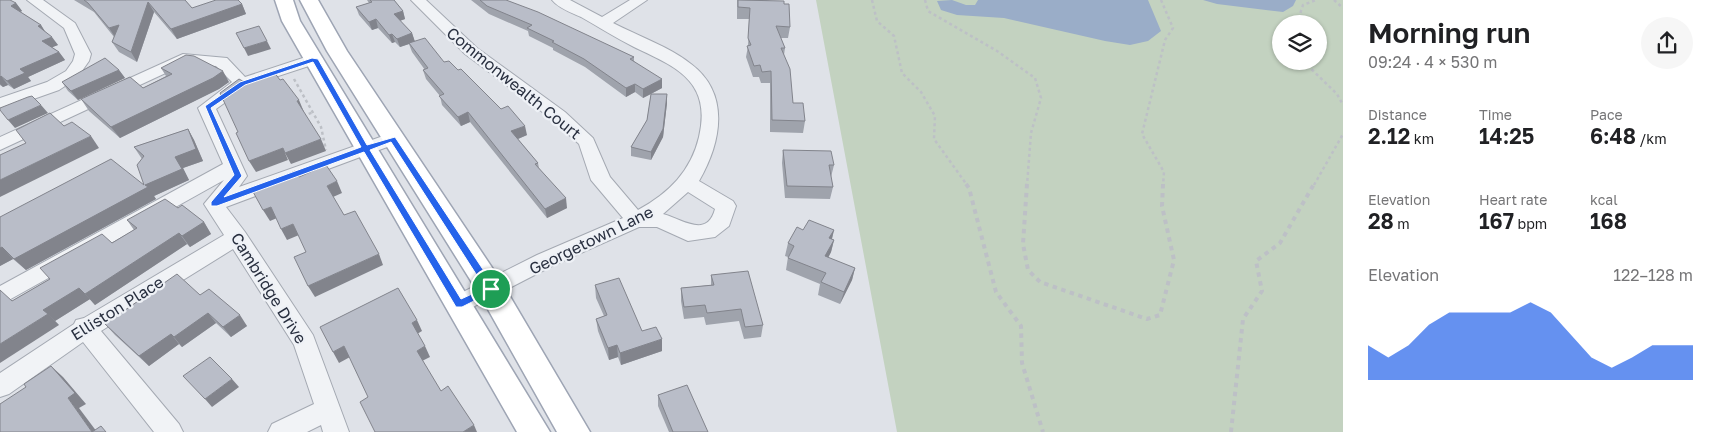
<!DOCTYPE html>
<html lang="en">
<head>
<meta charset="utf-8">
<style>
  body { margin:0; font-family:"Golos Text",sans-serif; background:#f6f6f6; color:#202124; height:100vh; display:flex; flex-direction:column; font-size:19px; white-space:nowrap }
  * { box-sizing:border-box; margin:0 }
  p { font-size:16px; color:#757577 }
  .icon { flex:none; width:28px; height:28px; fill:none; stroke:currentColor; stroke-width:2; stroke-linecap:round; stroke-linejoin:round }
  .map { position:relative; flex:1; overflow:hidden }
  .drawer { display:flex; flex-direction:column; background:#fff; width:375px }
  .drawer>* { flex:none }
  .buttons { position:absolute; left:1272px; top:15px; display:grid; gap:10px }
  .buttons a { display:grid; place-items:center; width:55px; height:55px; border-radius:50%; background:#fff; box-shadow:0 1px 4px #0004; font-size:25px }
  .pin { position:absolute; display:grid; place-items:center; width:42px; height:42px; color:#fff; margin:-21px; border:2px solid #fff; border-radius:50%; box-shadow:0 1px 5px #0007 }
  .round { display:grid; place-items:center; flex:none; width:52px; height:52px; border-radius:26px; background:#f6f6f6 }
  .overview { display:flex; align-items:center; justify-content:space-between; height:85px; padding:0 25px }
  h1 { font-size:28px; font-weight:600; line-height:38px }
  .stats { display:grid; grid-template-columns:repeat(3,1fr); gap:8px; height:85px; padding:5px 25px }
  .stats div { display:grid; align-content:center }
  .stats b { font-size:21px; font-weight:600 }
  .stats small { font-size:14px; font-weight:400 }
  .stats p { font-size:14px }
  .chart { height:140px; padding:10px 25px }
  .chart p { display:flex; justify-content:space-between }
  .chart svg { width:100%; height:90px; margin-top:5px; fill:#2563eb; opacity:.7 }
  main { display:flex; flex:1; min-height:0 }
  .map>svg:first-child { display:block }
  .green { fill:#c3d2c0; fill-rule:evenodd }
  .water { fill:#9aadc8 }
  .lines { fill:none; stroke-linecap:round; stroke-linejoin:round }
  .minor-casing { stroke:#a4a9b2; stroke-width:2 }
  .major-casing { stroke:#9ea5b4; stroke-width:3 }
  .path-far1 { stroke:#bdc0c6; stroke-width:2.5; stroke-dasharray:3 3; stroke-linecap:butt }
  .path { stroke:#bdc0c6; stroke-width:4; stroke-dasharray:4.5 4.5; stroke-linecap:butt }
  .minor { fill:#f1f3f6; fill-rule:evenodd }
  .major { fill:#fff; fill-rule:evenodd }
  .wall { fill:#9fa3ac }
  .shaded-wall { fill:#82848c }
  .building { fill:#b9bdc8; stroke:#82848c }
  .route { fill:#2563eb; stroke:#fff; fill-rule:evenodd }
  .labels { text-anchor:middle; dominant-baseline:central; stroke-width:4.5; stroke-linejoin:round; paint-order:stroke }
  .street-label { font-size:16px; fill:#282f3f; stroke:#eef1f6 }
</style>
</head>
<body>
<main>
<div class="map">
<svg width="1343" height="432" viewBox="0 0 1343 432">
  <rect width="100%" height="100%" fill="#dfe2e8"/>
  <path class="green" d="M816,0H1343V432H897ZM1281,24H1319V61H1281Z"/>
  <g class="water">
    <polygon points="952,0 966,5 975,5 978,0 1148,0 1161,31 1148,41 1130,45 1105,41 1004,18 957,15 941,10 937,1"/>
    <polygon points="1203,0 1296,0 1293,6 1283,12 1217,4"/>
  </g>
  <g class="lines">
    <g class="minor-casing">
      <g id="minor">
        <polygon points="27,0 43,0 75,23 91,54 89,61 77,78 59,90 25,102 0,108 0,98 47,82 66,71 73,61 75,54 64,28"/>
        <path d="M411,0H426L477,48L565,112L593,138L610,177L638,210C669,193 691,171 699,137C712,81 676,67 634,47C616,38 599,27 581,17C572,13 558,8 552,0H570L602,17L630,0H647L613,23C638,36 668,46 691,64C731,94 721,143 699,181L733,201L736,206L729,226L715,237L688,241L657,227H639L552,266L467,310L459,313L451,310L448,304L451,298L537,255L623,218L591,180L579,144L553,120L465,54ZM688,192L715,209C707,239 682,219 663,214Z"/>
        <polygon points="183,54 227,58 245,77 315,54 323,59 321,62 248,86 216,109 247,176 239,187 386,135 398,135 401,139 398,143 226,207 245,232 313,335 349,432 323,432 321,425 307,432 268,432 272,424 314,404 294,345 233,249 101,331 179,424 183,432 154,432 83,342 9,394 0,397 0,373 74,324 76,320 84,318 224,235 204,204 224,180 0,305 0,286 223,164 198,108 232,82 216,66 185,64 0,150 0,137"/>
      </g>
    </g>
    <g class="major-casing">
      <g id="major">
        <polygon points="275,0 293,0 300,21 550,432 517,432 282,21"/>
        <polygon points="300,0 318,0 347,51 501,281 590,432 557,432 481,297 327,51"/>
      </g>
    </g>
    <g class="path-far1">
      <polyline points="872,0 877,21 894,36 902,73 921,92 935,116 934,139 967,185"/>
      <polyline points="925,0 928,11 997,51 1035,78 1041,98 1031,133 1027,185"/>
      <polyline points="1161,0 1173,28 1165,40 1142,134 1164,172 1163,185"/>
      <polyline points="1334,0 1343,8"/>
      <polyline points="1302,24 1299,17 1303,5 1316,0"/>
      <polyline points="1303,61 1337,94 1343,105"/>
      <polyline points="294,79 321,127 326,150"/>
      <polyline points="303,116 314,112"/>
      <polyline points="1314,185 1343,134"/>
    </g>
    <g class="path">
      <polyline points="966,184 969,188 996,292 1021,326 1022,363 1043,432"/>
      <polyline points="1027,184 1023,244 1028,270 1040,282 1147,319 1160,315 1174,260 1162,206 1163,184"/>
      <polyline points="1231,432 1243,319 1262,291 1256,261 1280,243 1314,184"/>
    </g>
    <use href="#minor" class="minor"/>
    <use href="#major" class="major"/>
  </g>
  <g class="wall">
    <polygon points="0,0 16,3 22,11 20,12 41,25 45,32 58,45 52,47 59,52 65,60 28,77 31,81 14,89 8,85 3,87 0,85"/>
    <polygon points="74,0 185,0 192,8 242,4 246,14 177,39 154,12 137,62 119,52 112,42 114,37 94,12"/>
    <polygon points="367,0 394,0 403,11 405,19 400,21 412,33 415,42 444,62 458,70 527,135 518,139 538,163 539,168 567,208 547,218 470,122 461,126 442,105 440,96 426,79 423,70 425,70 412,52 409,44 400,47 395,42 392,43 378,28 372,30 359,15 356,7 369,3"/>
    <polygon points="471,0 506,0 634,57 634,61 662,88 651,94 667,94 667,103 663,137 651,160 631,156 631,147 647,120 651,94 643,98 635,92 626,97 585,67 553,50 553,48 529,36 528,31 489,14"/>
    <polygon points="737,0 766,0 784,4 790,27 788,38 781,38 785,48 784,55 793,103 805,121 803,133 770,132 770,83 761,83 759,77 753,77 746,57 748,46 749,19 737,19"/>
    <polygon points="161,68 229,82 219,89 120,138 89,111 81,99 143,88 166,76"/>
    <polygon points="119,70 125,78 78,100 68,91 62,82"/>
    <polygon points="188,129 194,140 203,161 183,168 189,180 154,196 156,199 26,270 13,259 0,266 0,217 144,185 142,159 134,147"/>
    <polygon points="783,150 834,165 831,177 833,187 830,199 785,198 782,163"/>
    <polygon points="178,208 204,222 211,234 190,247 187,244 95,305 90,299 55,321 59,325 12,301 134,230 127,220"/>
    <polygon points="803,230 834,230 832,239 834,240 831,252 828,258 855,268 852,280 840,304 818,295 820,284 786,270 788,257 785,256 788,243"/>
    <polygon points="711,275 763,325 761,337 744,339 739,321 706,325 704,317 684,319 681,301 681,288 711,285"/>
    <polygon points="595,285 642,331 662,351 621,365 618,357 609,360 598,331 596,319 604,316 596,298"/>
    <polygon points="200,295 247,326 231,337 216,323 182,347 179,344 149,366 115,335 105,324"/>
    <polygon points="658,395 708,432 669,432 658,406"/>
  </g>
  <g class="shaded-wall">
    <polygon points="148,2 154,12 137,62 131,52"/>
    <polygon points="16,3 22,11 16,14 11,6"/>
    <polygon points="242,4 246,14 177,39 171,29"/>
    <polygon points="403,11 405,19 396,22 394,14"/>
    <polygon points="376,19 378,28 372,30 369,22"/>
    <polygon points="41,25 46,33 38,26"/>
    <polygon points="119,25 115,37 109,28"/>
    <polygon points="412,33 415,42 400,47 397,39"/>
    <polygon points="392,34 395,42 392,43 389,35"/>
    <polygon points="52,37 58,45 48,49 42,41"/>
    <polygon points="267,41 271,49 248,56 244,48"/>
    <polygon points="59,52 65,60 28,77 31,81 14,89 7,81 20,69"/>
    <polygon points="119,70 125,78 78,100 71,91"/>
    <polygon points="223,71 229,82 219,89 120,138 111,127"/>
    <polygon points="1,76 8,85 3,87 0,84 0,77"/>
    <polygon points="662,79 662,88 643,98 643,89"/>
    <polygon points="635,84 635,92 626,97 626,88"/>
    <polygon points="667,94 667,103 663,137 651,160 651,152"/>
    <polygon points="299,100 304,112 302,112 297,101"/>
    <polygon points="41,105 48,113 15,128 8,120"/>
    <polygon points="468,112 470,122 461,126 458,117"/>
    <polygon points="525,126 527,135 513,141 511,131"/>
    <polygon points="188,129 194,140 203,161 183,168 189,180 154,196 156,199 26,270 14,259 145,185 175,157"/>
    <polygon points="91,136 99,148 0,197 0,180"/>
    <polygon points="321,139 326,151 291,164 285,153"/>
    <polygon points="283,148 288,160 256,172 249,161"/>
    <polygon points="337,181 342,193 333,197 327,186"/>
    <polygon points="566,198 567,208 547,218 545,209"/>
    <polygon points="271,207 277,218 270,221 263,210"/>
    <polygon points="204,222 211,234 190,247 182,236"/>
    <polygon points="293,224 299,235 287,240 281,229"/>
    <polygon points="834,230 831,242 829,238"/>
    <polygon points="179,233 187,244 95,305 85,294"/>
    <polygon points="834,240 831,252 822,269 825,256"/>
    <polygon points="2,247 13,259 0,266 0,248"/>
    <polygon points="379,254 383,265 315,297 308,286"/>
    <polygon points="855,268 852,280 840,304 844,292"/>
    <polygon points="79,288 90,299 55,321 43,310"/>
    <polygon points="208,313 216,323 182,347 174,337"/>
    <polygon points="48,314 59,325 0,363 0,344"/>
    <polygon points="240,315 247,326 231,337 223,327"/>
    <polygon points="417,320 422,331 417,334 412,323"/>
    <polygon points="171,334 179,344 149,366 139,356"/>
    <polygon points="662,339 662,351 621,365 620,353"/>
    <polygon points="617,345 618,357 609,360 608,348"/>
    <polygon points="344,346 350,357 339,363 333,352"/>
    <polygon points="425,346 430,357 422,361 417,351"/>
    <polygon points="51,366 63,377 86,404 79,408 97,432 92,432 68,398"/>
    <polygon points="232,379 239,387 212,407 205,399"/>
    <polygon points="474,425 477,432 463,432"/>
  </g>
  <g class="building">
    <polygon points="0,0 10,0 16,3 11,6 41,25 38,26 52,37 42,41 59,52 20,69 25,73 7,81 1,76 0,77"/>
    <polygon points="84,0 185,0 192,8 216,0 238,0 242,4 171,29 148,2 131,52 112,42 119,25 109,28 88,3"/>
    <polygon points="370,0 394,0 403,11 394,14 412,33 397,39 392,34 389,35 376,19 369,22 356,7 372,2"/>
    <polygon points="480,0 506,0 538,12 634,57 630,59 662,79 643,89 635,84 626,88 584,59 552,42 554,41 527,28 532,25 487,6"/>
    <polygon points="738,0 784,1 784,4 789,4 790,27 776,26 785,48 781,48 790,69 793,103 803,103 805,121 772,120 771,71 762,72 760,65 754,66 747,46 751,45 748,38 750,8 738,7"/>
    <polygon points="259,26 267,41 244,48 236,33"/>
    <polygon points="425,38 444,62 449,61 458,70 461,69 501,109 508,106 525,126 511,131 538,163 535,164 566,198 545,209 468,112 458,117 439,96 444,94 423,70 428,68 409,43"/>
    <polygon points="186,55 194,56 223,71 213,78 111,127 81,99 130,77 143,88 172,74 161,68"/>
    <polygon points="105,58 119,70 71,91 62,82"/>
    <polygon points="274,72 280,80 283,79 299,100 297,101 321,139 285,153 283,148 249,161 236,133 238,132 220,93 239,79 248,84 246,82"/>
    <polygon points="651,94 667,94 663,129 651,152 631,147 647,120"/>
    <polygon points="32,96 41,105 8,120 0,110 0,108 28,97"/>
    <polygon points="50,113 64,126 72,122 91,136 0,180 0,155 26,143 16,130"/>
    <polygon points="188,129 196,149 175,157 182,169 145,185 148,187 14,259 2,247 0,248 0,217 111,159 144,185 137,165 144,156 134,147"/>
    <polygon points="783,150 831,151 834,165 829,165 833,187 787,186"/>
    <polygon points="326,165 337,181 327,186 344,215 355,211 379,254 308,286 294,257 306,252 293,224 281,229 271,207 263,210 252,190 295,171 299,177"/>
    <polygon points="165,199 178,208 182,205 204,222 182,236 179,233 85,294 79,288 43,310 48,314 0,344 0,290 12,301 50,279 40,268 102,234 112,243 137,228 127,220"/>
    <polygon points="809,220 834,230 829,238 834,240 825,256 855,268 844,292 821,282 826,273 788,258 794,246 788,243 797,227 803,230"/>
    <polygon points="748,271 763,325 745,327 741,309 707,313 705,305 684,307 681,288 714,285 711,275"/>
    <polygon points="177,274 200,295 209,289 240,315 223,327 208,313 174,337 171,334 139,356 105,324"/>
    <polygon points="619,278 642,331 656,327 662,339 620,353 617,345 608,348 596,319 607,315 595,285"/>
    <polygon points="398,288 417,320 412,323 425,346 417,351 441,391 448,386 474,425 463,432 375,432 360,402 368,397 344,346 333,352 320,327"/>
    <polygon points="210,357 232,379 205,399 183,376"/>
    <polygon points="51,366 75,393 68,398 92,432 101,426 106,432 0,432 0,404 26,387 24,384"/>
    <polygon points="687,385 708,432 673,432 658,395"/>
  </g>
  <path class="route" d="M312,58L318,59L367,145L395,137L494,286V291L462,307H456L364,152L217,206H211V202L234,175L205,106L240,82ZM313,62L361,147L224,197L242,176L211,108L245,85ZM391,142L485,288L461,299L370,150Z"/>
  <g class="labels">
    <g class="street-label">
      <text transform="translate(514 83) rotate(39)">Commonwealth Court</text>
      <text transform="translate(591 240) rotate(-26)">Georgetown Lane</text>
      <text transform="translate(269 288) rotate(58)">Cambridge Drive</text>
      <text transform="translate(117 308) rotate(-32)">Elliston Place</text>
    </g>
  </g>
</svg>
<div class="buttons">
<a><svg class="icon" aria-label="layers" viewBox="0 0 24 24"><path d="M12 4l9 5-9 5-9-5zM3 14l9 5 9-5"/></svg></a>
</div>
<div class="pin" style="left:491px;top:289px;background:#1e9e55"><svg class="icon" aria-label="arrive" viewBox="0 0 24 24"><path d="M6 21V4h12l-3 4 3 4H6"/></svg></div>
</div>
<section class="drawer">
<div class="overview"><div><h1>Morning run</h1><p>09:24 · 4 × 530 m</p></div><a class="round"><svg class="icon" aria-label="share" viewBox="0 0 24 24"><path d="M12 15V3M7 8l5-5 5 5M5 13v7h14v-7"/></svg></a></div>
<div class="stats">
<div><p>Distance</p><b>2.12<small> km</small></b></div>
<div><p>Time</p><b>14:25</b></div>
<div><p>Pace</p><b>6:48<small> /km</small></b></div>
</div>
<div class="stats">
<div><p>Elevation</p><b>28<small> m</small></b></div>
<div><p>Heart rate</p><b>167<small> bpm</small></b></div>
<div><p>kcal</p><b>168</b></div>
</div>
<div class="chart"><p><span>Elevation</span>122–128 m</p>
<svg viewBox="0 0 160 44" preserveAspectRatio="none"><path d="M0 44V27L10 33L20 27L30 17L40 11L50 11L60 11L70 11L80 6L90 11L100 22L110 33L120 38L130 33L140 27L150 27L160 27V44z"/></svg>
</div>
</section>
</main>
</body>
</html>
